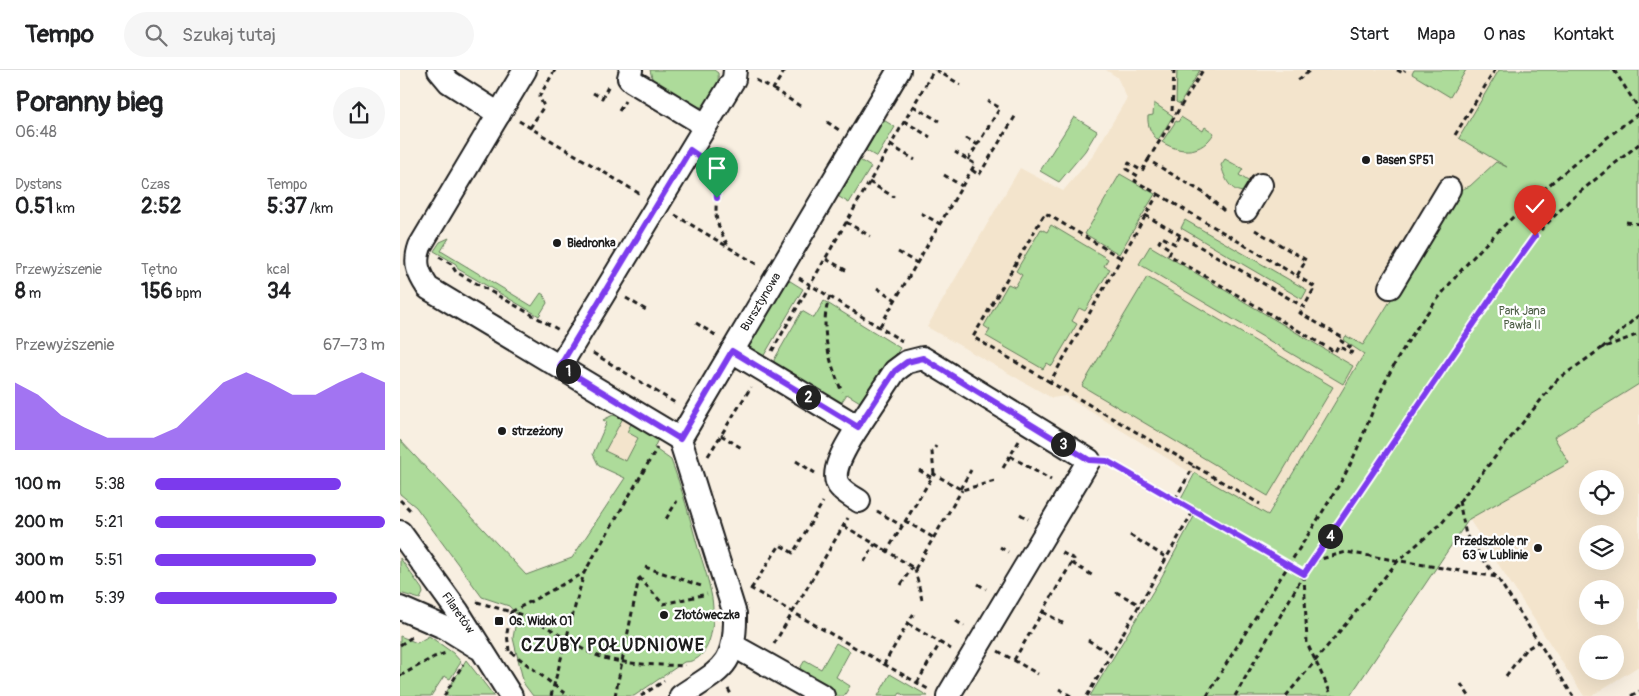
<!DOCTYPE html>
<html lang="pl">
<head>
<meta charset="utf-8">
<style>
  body { margin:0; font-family:Pangolin,sans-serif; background:#f6f6f6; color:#202124; height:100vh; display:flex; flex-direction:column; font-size:19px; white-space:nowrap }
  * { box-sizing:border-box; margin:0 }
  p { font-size:16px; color:#757577 }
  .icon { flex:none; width:28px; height:28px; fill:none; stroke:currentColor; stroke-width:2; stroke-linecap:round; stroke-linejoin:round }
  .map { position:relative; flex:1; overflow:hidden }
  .panel { display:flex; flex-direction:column; background:#fff; width:400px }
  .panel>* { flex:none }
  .tools { position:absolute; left:1179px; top:400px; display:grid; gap:10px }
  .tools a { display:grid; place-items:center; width:45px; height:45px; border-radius:50%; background:#fff; box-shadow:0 5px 20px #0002; font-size:25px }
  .pin { position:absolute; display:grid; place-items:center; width:42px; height:42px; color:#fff; margin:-51px -21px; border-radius:50% 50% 50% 0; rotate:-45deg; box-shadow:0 0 5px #0007 }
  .pin .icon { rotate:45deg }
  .km { position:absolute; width:25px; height:25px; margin:-12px; border-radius:50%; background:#222; color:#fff; font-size:14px; line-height:25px; text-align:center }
  .round { display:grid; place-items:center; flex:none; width:52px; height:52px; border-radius:26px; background:#f6f6f6 }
  .overview { display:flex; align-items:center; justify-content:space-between; height:85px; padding:0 15px }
  h1 { font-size:28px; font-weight:700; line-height:38px }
  .stats { display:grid; grid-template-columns:repeat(3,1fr); gap:8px; height:85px; padding:5px 15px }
  .stats div { display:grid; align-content:center }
  .stats b { font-size:21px; font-weight:700 }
  .stats small { font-size:14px; font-weight:400 }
  .stats p { font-size:14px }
  .chart { height:140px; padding:10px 15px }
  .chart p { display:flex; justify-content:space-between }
  .chart svg { width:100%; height:90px; margin-top:5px; fill:#7c3aed; opacity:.7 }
  ul { padding:0 15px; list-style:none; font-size:16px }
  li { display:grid; grid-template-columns:80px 60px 1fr; align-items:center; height:38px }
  li i { height:12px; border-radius:6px; background:#7c3aed }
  header { display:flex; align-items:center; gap:30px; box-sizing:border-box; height:70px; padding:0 25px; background:#fff; border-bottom:1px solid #e0e0e0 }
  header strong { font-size:24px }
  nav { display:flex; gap:28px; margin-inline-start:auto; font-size:18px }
  .search { width:350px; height:45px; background:#f6f6f6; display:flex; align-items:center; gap:12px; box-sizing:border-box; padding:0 18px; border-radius:28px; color:#757577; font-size:19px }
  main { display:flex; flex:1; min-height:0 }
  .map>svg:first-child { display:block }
  .built { fill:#f3e4cc; fill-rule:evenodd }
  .green { fill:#addb9a; stroke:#647c5b }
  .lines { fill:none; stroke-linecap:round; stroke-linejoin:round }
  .minor-casing { stroke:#1c1c1c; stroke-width:26 }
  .path { stroke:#1c1c1c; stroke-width:3; stroke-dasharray:5 4; stroke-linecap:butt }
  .minor { stroke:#fff; stroke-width:22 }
  .route-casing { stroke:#fff; stroke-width:10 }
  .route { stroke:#7c3aed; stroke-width:6 }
  .poi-dot { fill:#1c1c1c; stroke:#fff; stroke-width:2 }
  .labels { text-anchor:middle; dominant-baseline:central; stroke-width:4.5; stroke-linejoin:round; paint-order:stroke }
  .poi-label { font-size:12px; font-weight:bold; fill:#1c1c1c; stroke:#fff; text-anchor:start }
  .street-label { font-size:12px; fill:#1c1c1c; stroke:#fff }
  .park-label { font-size:12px; fill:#4f5f48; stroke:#fff }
  .district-label { font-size:18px; font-weight:bold; letter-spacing:1px; fill:#1c1c1c; stroke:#fff }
</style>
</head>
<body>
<header>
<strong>Tempo</strong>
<div class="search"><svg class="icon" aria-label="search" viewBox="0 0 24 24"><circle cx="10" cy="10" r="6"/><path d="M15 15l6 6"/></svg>Szukaj tutaj</div>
<nav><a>Start</a><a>Mapa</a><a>O nas</a><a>Kontakt</a></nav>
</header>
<main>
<section class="panel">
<div class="overview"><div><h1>Poranny bieg</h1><p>06:48</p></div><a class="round"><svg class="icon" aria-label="share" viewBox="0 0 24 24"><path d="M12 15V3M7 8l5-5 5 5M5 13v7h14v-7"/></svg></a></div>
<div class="stats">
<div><p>Dystans</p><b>0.51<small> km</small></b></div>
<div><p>Czas</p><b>2:52</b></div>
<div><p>Tempo</p><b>5:37<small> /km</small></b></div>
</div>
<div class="stats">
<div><p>Przewyższenie</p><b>8<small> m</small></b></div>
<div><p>Tętno</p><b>156<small> bpm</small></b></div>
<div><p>kcal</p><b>34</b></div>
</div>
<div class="chart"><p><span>Przewyższenie</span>67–73 m</p>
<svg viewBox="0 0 160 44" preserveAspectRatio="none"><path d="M0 44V11L10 17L20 27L30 33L40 38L50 38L60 38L70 33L80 22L90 11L100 6L110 11L120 17L130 17L140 11L150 6L160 11V44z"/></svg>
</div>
<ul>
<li><b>100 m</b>5:38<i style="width:81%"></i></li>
<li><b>200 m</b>5:21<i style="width:100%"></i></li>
<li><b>300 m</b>5:51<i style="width:70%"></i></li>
<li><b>400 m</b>5:39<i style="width:79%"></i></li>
</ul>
</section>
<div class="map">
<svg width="1239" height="626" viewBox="0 0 1239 626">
  <rect width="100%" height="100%" fill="#f8efe1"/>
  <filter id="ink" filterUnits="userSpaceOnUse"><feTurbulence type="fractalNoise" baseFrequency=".02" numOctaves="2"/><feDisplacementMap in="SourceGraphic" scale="10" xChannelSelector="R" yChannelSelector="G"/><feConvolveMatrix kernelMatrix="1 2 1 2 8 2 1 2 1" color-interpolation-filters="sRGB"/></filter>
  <g filter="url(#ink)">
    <g class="built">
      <polygon points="706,0 1165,0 1107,97 1038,161 867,445 811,415 665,326 652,328 527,257 620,98 663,121 692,87 727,28 717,7"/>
      <path d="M1239,314V596L1191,626H1184L1069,449L1168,394L1153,367ZM1188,409H1215V436H1188ZM1188,464H1215V491H1188ZM1188,519H1215V546H1188ZM1188,574H1215V601H1188Z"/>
      <polygon points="223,348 231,354 227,362 238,368 226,392 205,381"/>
    </g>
    <g class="green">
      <path d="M250,0H314L318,3C320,18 310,34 296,39L253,12Z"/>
      <polygon points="777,0 800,0 780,34 776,32"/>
      <polygon points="1014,0 1066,0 1050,27 1012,4"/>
      <polygon points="1099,0 1239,0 1239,314 1154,367 1169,393 1069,449 950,626 690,626 761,508 798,439 781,429 795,403 868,445 964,284 943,270 946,266 963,275 1058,121 1070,116 1096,92 1107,97 1059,68"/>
      <path d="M754,33L773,46L758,70C751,64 747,55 748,46L753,45Z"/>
      <polygon points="674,47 697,61 685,81 659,112 640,101"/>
      <path d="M781,47L803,61L805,57L814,63C802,84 781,84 762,72L776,51L778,52Z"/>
      <polygon points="482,49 495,57 477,87 465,80"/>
      <polygon points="458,89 471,97 449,133 436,125"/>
      <path d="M825,89L843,99L839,105L854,115L845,122C830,122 825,109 821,95Z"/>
      <polygon points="720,104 755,124 719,184 685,164"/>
      <polygon points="785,150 907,220 902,229 781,158"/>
      <polygon points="651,155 708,189 704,196 710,199 685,241 679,238 672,251 677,254 652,296 647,293 643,299 586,266 590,260 584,256 608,214 615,217 622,205 616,201 641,159 647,162"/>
      <polygon points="49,168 41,181 132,236 141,223 144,225 147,233 139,246 58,199 56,194 34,181 40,172"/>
      <polygon points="750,176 953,296 943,314 739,194"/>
      <polygon points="747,207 933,317 868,426 682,316"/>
      <polygon points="387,209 403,219 363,287 349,279 348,275"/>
      <polygon points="424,231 500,278 465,335 447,324 439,336 374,296 374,290 402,241 414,248"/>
      <path d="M213,345L223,348L205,381L226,391L238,368L227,362L231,354L258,369L254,378L271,390C282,419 290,448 298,478C303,493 308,508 311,523C316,544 314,593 284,592L234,626H133L124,614L113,568L117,545L109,536L82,527L16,437L0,424V370L126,505L172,488L225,408L199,396L193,384L207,352L203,350Z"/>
      <polygon points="0,488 22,519 23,523 20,529 0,523"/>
      <polygon points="0,566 17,573 29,566 53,583 61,592 50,609 44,606 31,626 0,626"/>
      <polygon points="436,573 450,581 436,607 450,616 444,626 434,626 399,600 405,590 421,599"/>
      <polygon points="66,590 94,626 44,626"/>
      <polygon points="490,604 528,626 505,626 500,623 498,626 478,626"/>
    </g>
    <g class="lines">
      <g class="minor-casing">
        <g id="minor">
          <polyline points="39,0 49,12 99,44"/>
          <path d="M125,0L20,176C14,193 18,203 28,218L280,369"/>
          <polyline points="231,0 229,8 232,11 305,55"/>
          <polyline points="846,140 861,115"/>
          <polyline points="990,217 1049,119"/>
          <polyline points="332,281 458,357 495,301 507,292 523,288 689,390 548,626"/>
          <polyline points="160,296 334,9 335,0"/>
          <path d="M458,357C450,370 427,403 440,417C445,423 453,427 459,431"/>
          <polyline points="0,462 58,542 111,626"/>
          <polyline points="0,538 46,558 77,577"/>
          <polyline points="334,576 423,626"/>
          <path d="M281,626C321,599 336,597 335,544L280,369L499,0"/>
        </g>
      </g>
      <g class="path">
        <polyline points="536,0 561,15"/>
        <polyline points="774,0 772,41 776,44"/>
        <polyline points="997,0 1003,3 1005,0"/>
        <polyline points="1214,0 1239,39"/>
        <polyline points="356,10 373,19 385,0"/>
        <polyline points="898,10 910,0"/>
        <polyline points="373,19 400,36"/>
        <polyline points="193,23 202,28 209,15"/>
        <polyline points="513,36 539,51"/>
        <polyline points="219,41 225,31"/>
        <polyline points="119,51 240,124"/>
        <polyline points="504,51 530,67"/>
        <polyline points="427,52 439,60"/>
        <polyline points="130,58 144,36 139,27 155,0"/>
        <polyline points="1055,65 1095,0"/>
        <polyline points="566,68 578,75"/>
        <polyline points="490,75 515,90"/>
        <polyline points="568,90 600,38 588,31"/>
        <polyline points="748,90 803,0"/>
        <path d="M307,93C320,108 316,124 316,142C316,154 323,166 328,176"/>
        <polyline points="572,100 579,105 616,45"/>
        <polyline points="544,105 562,116"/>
        <polyline points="469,112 494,127"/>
        <polyline points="758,124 897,206 906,190 855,160"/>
        <polyline points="824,141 804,123 748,90 742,101 729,93 726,99 738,106 735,111 758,124 650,312 860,434"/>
        <polyline points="521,143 540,154"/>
        <polyline points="275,145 358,195"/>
        <polyline points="745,145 904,237 915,217 897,206"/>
        <polyline points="446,152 470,166"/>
        <polyline points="1226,152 1239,154"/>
        <polyline points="780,166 775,174 762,167 759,172 771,180 769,185 935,282 938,276 951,283 953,279 941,271 943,268 900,243 904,237"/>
        <polyline points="498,182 517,193"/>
        <polyline points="39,187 51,194 56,202 159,260"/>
        <polyline points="426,189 449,202"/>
        <polyline points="399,208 502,271"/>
        <polyline points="477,218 496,230"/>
        <path d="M430,226C418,257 430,293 442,322"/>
        <polyline points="226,228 246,240"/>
        <polyline points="1239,245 1202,278 1239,264"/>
        <polyline points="296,253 317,266"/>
        <polyline points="480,256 575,94 555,82"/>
        <polyline points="372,281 534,0"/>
        <polyline points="193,283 277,334"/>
        <polyline points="650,312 573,267 645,143 721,188"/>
        <polyline points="321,365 343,379"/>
        <polyline points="619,371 610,386 651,410"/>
        <polyline points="308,386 351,317"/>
        <polyline points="396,391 415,403"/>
        <polyline points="709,392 904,504"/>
        <polyline points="603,398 610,386"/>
        <polyline points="519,400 532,408"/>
        <polyline points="534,404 532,382 536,376"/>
        <polyline points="560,419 571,400"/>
        <polyline points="775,429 794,396"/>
        <polyline points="0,430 12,442"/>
        <polyline points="1059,431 1066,465 1096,507"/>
        <polyline points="477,441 502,456"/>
        <polyline points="620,444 628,449"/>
        <polyline points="266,449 277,431"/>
        <polyline points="505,451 534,468"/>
        <polyline points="444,456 487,481"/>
        <polyline points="730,465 767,488"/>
        <polyline points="600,477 608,482"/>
        <polyline points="914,491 946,482 1097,507 1173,626"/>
        <polyline points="464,492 475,474"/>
        <polyline points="672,493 695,507"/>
        <polyline points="245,497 304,517"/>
        <polyline points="515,499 562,420"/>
        <polyline points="904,505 907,573 932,626"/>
        <polyline points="239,507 263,534 307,524"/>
        <polyline points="578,514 586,519"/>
        <polyline points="501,515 512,497"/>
        <polyline points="350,518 484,594 514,543"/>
        <polyline points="351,519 380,475 393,483 423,432"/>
        <polyline points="716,522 740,535"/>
        <polyline points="522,530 515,499 487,481 534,404 562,420 595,411"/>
        <polyline points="77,532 111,542 184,503"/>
        <polyline points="643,542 666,555"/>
        <polyline points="556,551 564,556"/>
        <polyline points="508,554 551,579"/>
        <polyline points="688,570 712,585"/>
        <polyline points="374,574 448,448"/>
        <polyline points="0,575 12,567"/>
        <path d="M109,581L107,563L111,542C142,548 165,572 193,584C222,596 254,594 285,596"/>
        <polyline points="598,581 638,604"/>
        <polyline points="111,582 168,626"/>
        <polyline points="614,590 674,489 659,481"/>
        <polyline points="484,594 528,619"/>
        <polyline points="0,606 34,587 46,583"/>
        <polyline points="1106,606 1125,580 1138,572"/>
        <polyline points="517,613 540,573"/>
        <polyline points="1061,614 1069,626"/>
        <polyline points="328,619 332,626"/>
        <polyline points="659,619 671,626"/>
        <polyline points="44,626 63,594"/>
        <polyline points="151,626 184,503 257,378"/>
        <polyline points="215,626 239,508"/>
        <polyline points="241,626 264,611"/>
        <polyline points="687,626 794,440"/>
        <path d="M807,626C849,554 896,486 939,415C962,377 972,334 994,295C1053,189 1144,116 1239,43"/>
        <polyline points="835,626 904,504 1109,201 1135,166 1170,130 1239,74"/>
        <polyline points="886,626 998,491 1042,453 1157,310 1202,278"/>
        <polyline points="1231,626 1239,621"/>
      </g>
      <use href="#minor" class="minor"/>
    </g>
  </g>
  <g class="lines" filter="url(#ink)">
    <g class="route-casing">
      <path id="route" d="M317,128C316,102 312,94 290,80L160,296L280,369L332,281L458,357L495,301L507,292L523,288L689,390L707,391L904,504L1109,202L1135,166"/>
    </g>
    <use href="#route" class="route"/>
  </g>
  <g class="poi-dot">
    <circle cx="966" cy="90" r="5"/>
    <circle cx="157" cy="173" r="5"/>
    <circle cx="102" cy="361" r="5"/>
    <circle cx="1138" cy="478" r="5"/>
    <circle cx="264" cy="545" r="5"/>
    <rect x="94" y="546" width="10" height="10" rx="2.5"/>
  </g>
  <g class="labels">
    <g class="poi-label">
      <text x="976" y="90">Basen SP51</text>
      <text x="167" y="173">Biedronka</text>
      <text x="112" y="361">strzeżony</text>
      <text x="1128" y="471" text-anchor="end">Przedszkole nr<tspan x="1128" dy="14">63 w Lublinie</tspan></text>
      <text x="274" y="545">Złotóweczka</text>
      <text x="109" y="551">Os. Widok 01</text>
    </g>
    <g class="street-label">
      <text transform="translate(361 232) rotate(-59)">Bursztynowa</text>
      <text transform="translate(58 543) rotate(55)">Filaretów</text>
    </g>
    <g class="park-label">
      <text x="1122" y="241">Park Jana<tspan x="1122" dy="14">Pawła II</tspan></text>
    </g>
    <g class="district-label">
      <text x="213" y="575">CZUBY POŁUDNIOWE</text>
    </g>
  </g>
</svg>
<div class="tools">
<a><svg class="icon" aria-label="locate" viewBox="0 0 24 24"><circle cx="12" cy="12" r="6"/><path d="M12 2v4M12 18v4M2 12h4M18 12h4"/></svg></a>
<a><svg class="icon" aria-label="layers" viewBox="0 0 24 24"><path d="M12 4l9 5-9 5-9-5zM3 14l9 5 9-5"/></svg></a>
<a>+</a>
<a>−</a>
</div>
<div class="pin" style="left:317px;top:128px;background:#1e9e55"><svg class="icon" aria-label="arrive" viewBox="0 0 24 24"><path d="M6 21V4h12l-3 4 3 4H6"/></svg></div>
<div class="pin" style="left:1135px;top:166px;background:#d93025"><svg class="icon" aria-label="check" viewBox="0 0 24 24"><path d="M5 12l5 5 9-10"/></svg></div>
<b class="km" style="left:168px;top:301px">1</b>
<b class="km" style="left:408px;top:327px">2</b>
<b class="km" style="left:663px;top:374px">3</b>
<b class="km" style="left:930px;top:466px">4</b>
</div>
</main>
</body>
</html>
